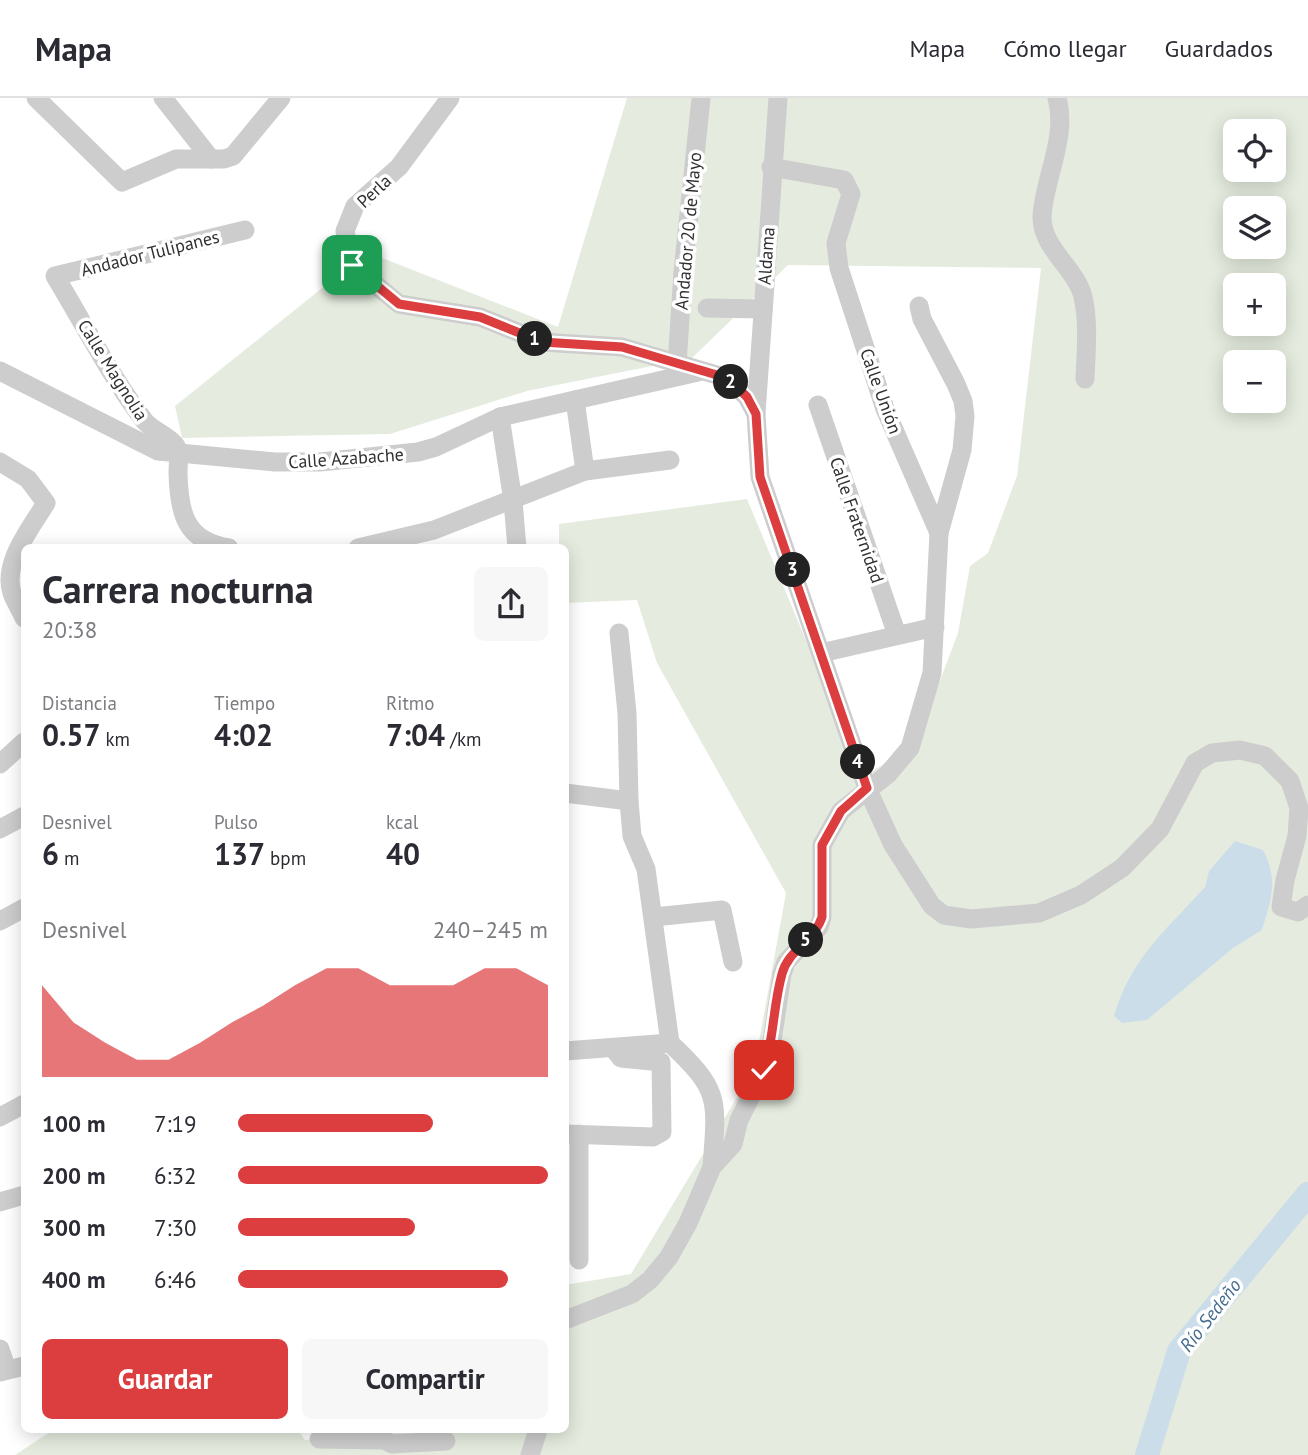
<!DOCTYPE html>
<html lang="es">
<head>
<meta charset="utf-8">
<style>
  body { margin:0; font-family:"PT Sans",sans-serif; background:#f7f7f7; color:#2b2b33; height:100vh; display:flex; flex-direction:column; font-size:26px; white-space:nowrap }
  * { box-sizing:border-box; margin:0 }
  p { font-size:23px; color:#7c7c81 }
  .icon { flex:none; width:38px; height:38px; fill:none; stroke:currentColor; stroke-width:2; stroke-linecap:round; stroke-linejoin:round }
  .map { position:relative; flex:1; overflow:hidden }
  .details { position:absolute; left:21px; top:446px; width:548px; height:889px; display:flex; flex-direction:column; background:#fff; border-radius:10px; box-shadow:0 4px 18px #0003 }
  .details>* { flex:none }
  .buttons { position:absolute; left:1223px; top:21px; display:grid; gap:14px }
  .buttons a { display:grid; place-items:center; width:63px; height:63px; border-radius:10px; background:#fff; box-shadow:0 4px 18px #0003; font-size:35px }
  .pin { position:absolute; display:grid; place-items:center; width:60px; height:60px; color:#fff; margin:-30px; border-radius:14px; box-shadow:0 4px 10px #0006 }
  .km { position:absolute; width:35px; height:35px; margin:-18px; border-radius:50%; background:#222; color:#fff; font-size:19px; line-height:35px; text-align:center }
  .round { display:grid; place-items:center; flex:none; width:74px; height:74px; border-radius:10px; background:#f7f7f7 }
  .overview { display:flex; align-items:center; justify-content:space-between; height:119px; padding:0 21px }
  h1 { font-size:38px; font-weight:700; line-height:52px }
  .metrics { display:grid; grid-template-columns:repeat(3,1fr); gap:10px; height:119px; padding:7px 21px }
  .metrics div { display:grid; align-content:center }
  .metrics b { font-size:30px; font-weight:700 }
  .metrics small { font-size:19px; font-weight:400 }
  .metrics p { font-size:19px }
  .chart { height:196px; padding:14px 21px }
  .chart p { display:flex; justify-content:space-between }
  .chart svg { width:100%; height:126px; margin-top:7px; fill:#dc3d3e; opacity:.7 }
  .cta { display:flex; gap:14px; margin-top:auto; padding:14px 21px }
  .cta a { flex:1; height:80px; border-radius:10px; background:#dc3d3e; color:#fff; font-size:28px; font-weight:700; line-height:80px; text-align:center }
  .cta a+a { background:#f7f7f7; color:#2b2b33 }
  ul { padding:0 21px; list-style:none; font-size:23px }
  li { display:grid; grid-template-columns:112px 84px 1fr; align-items:center; height:52px }
  li i { height:18px; border-radius:9px; background:#dc3d3e }
  header { display:flex; align-items:center; gap:42px; box-sizing:border-box; height:98px; padding:0 35px; background:#fff; border-bottom:2px solid #e1e1e2 }
  header strong { font-size:33px }
  nav { display:flex; gap:38px; margin-inline-start:auto; font-size:24px }
  .map>svg:first-child { display:block }
  .green { fill:#e5ecdf; fill-rule:evenodd }
  .water { fill:#ccddea }
  .lines { fill:none; stroke-linecap:round; stroke-linejoin:round }
  .river { stroke:#ccddea; stroke-width:24 }
  .minor { stroke:#cdcdcd; stroke-width:19 }
  .route-casing { stroke:#fff; stroke-width:14 }
  .route { stroke:#dc3d3e; stroke-width:9 }
  .labels { text-anchor:middle; dominant-baseline:central; stroke-width:7; stroke-linejoin:round; paint-order:stroke }
  .street-label { font-size:18px; fill:#303030; stroke:#fff }
  .water-label { font-size:19px; font-style:italic; fill:#426b8e; stroke:#fff }
</style>
</head>
<body>
<header>
<strong>Mapa</strong>
<nav><a>Mapa</a><a>Cómo llegar</a><a>Guardados</a></nav>
</header>
<div class="map">
<svg width="1308" height="1357" viewBox="0 0 1308 1357">
  <rect width="100%" height="100%" fill="#fff"/>
  <path class="green" d="M627,0H1308V1357H15L53,1332H298L305,1342L388,1332H565V1187L631,1176L754,971L786,795L657,565L637,502L565,505V450H559V426L747,401L863,679L908,651L925,622L958,535L970,468L988,455L1017,378L1041,170L788,167L692,260L527,293L390,336L182,340L175,308L367,154L558,229ZM1236,33H1274V72H1236ZM1236,110H1274V149H1236ZM1236,187H1274V226H1236ZM1236,264H1274V303H1236Z"/>
  <path class="water" d="M1235,743L1263,752C1279,782 1271,802 1262,832L1233,850L1147,922L1122,925L1114,918C1131,860 1166,832 1205,789L1209,773Z"/>
  <g class="lines">
    <polyline class="river" points="1147,1357 1179,1253 1308,1096"/>
    <g class="minor">
      <polyline points="36,0 122,84 176,61 224,61 233,58 281,0"/>
      <polyline points="163,0 211,61"/>
      <polyline points="450,0 399,69 355,108 345,133 352,167 399,206 480,219 542,244 622,249 717,277 733,285 747,299 756,316 760,379 867,690 893,747 932,808 944,817 971,821 1039,815 1081,797 1122,770 1160,731 1195,665 1212,655 1240,652 1265,658 1290,683 1299,710 1297,738 1285,782 1281,809 1298,814 1308,807"/>
      <path d="M1057,0C1068,39 1044,81 1042,118C1041,150 1076,170 1083,199C1089,225 1086,254 1085,281"/>
      <polyline points="771,69 844,82 851,96 836,145 839,170 885,311 939,435"/>
      <polyline points="707,210 763,211"/>
      <polyline points="677,267 683,174 701,0"/>
      <polyline points="0,273 158,353 275,364 320,364 418,354 436,349 500,319 698,274"/>
      <polyline points="575,302 585,373"/>
      <polyline points="818,307 897,537"/>
      <polyline points="756,315 778,0"/>
      <polyline points="500,319 513,403 517,450"/>
      <path d="M0,364L28,381L46,405C31,430 2,465 12,495C15,504 21,512 24,520"/>
      <path d="M229,450C185,443 179,415 178,375C178,367 180,356 176,348C169,337 151,333 143,321C110,277 84,226 55,178L245,132"/>
      <polyline points="358,450 434,432 585,373 670,362"/>
      <polyline points="619,535 627,615 629,703 632,738 646,771 670,945"/>
      <polyline points="821,555 935,529"/>
      <polyline points="0,666 24,644"/>
      <polyline points="565,695 629,703"/>
      <polyline points="0,731 24,718"/>
      <polyline points="654,819 722,812 733,864"/>
      <polyline points="0,823 24,810"/>
      <path d="M670,945C721,993 717,1001 712,1069"/>
      <polyline points="565,953 670,945"/>
      <polyline points="0,1019 24,1006"/>
      <polyline points="565,1036 653,1039 662,1034 661,964 621,960 613,950"/>
      <polyline points="0,1104 24,1097"/>
      <polyline points="579,1162 579,1036"/>
      <polyline points="565,1222 632,1196 650,1182 669,1159 688,1125 712,1069 733,1046 739,1022 764,972 771,950 782,876 786,864 819,829 822,819 822,747 841,713 888,676 910,650 932,575 939,435 962,352 965,318 963,303 956,286 922,221 919,208"/>
      <polyline points="0,1251 7,1272"/>
      <polyline points="0,1274 24,1268"/>
      <polyline points="319,1341 384,1342 392,1346 446,1343"/>
      <polyline points="530,1357 538,1332"/>
    </g>
  </g>
  <g class="lines">
    <g class="route-casing">
      <path id="route" d="M352,167L399,206L480,219L542,244L622,249L717,277L733,285L747,299L756,316L760,379L867,690L841,713L822,747V819C815,842 788,852 782,876C773,908 774,940 764,972"/>
    </g>
    <use href="#route" class="route"/>
  </g>
  <g class="labels">
    <g class="street-label">
      <text transform="translate(374 93) rotate(-43)">Perla</text>
      <text transform="translate(688 133) rotate(-85)">Andador 20 de Mayo</text>
      <text transform="translate(150 155) rotate(-14)">Andador Tulipanes</text>
      <text transform="translate(766 158) rotate(-86)">Aldama</text>
      <text transform="translate(113 272) rotate(58)">Calle Magnolia</text>
      <text transform="translate(881 293) rotate(70)">Calle Unión</text>
      <text transform="translate(346 360) rotate(-4)">Calle Azabache</text>
      <text transform="translate(857 422) rotate(71)">Calle Fraternidad</text>
    </g>
    <g class="water-label">
      <text transform="translate(1210 1217) rotate(-52)">Río Sedeño</text>
    </g>
  </g>
</svg>
<div class="buttons">
<a><svg class="icon" aria-label="locate" viewBox="0 0 24 24"><circle cx="12" cy="12" r="6"/><path d="M12 2v4M12 18v4M2 12h4M18 12h4"/></svg></a>
<a><svg class="icon" aria-label="layers" viewBox="0 0 24 24"><path d="M12 4l9 5-9 5-9-5zM3 14l9 5 9-5"/></svg></a>
<a>+</a>
<a>−</a>
</div>
<div class="pin" style="left:352px;top:167px;background:#1e9e55"><svg class="icon" aria-label="arrive" viewBox="0 0 24 24"><path d="M6 21V4h12l-3 4 3 4H6"/></svg></div>
<div class="pin" style="left:764px;top:972px;background:#d93025"><svg class="icon" aria-label="check" viewBox="0 0 24 24"><path d="M5 12l5 5 9-10"/></svg></div>
<b class="km" style="left:535px;top:241px">1</b>
<b class="km" style="left:731px;top:284px">2</b>
<b class="km" style="left:793px;top:472px">3</b>
<b class="km" style="left:858px;top:664px">4</b>
<b class="km" style="left:806px;top:842px">5</b>
<section class="details">
<div class="overview"><div><h1>Carrera nocturna</h1><p>20:38</p></div><a class="round"><svg class="icon" aria-label="share" viewBox="0 0 24 24"><path d="M12 15V3M7 8l5-5 5 5M5 13v7h14v-7"/></svg></a></div>
<div class="metrics">
<div><p>Distancia</p><b>0.57<small> km</small></b></div>
<div><p>Tiempo</p><b>4:02</b></div>
<div><p>Ritmo</p><b>7:04<small> /km</small></b></div>
</div>
<div class="metrics">
<div><p>Desnivel</p><b>6<small> m</small></b></div>
<div><p>Pulso</p><b>137<small> bpm</small></b></div>
<div><p>kcal</p><b>40</b></div>
</div>
<div class="chart"><p><span>Desnivel</span>240–245 m</p>
<svg viewBox="0 0 160 44" preserveAspectRatio="none"><path d="M0 44V12L10 25L20 32L30 38L40 38L50 32L60 25L70 19L80 12L90 6L100 6L110 12L120 12L130 12L140 6L150 6L160 12V44z"/></svg>
</div>
<ul>
<li><b>100 m</b>7:19<i style="width:63%"></i></li>
<li><b>200 m</b>6:32<i style="width:100%"></i></li>
<li><b>300 m</b>7:30<i style="width:57%"></i></li>
<li><b>400 m</b>6:46<i style="width:87%"></i></li>
</ul>
<div class="cta"><a>Guardar</a><a>Compartir</a></div>
</section>
</div>
</body>
</html>
